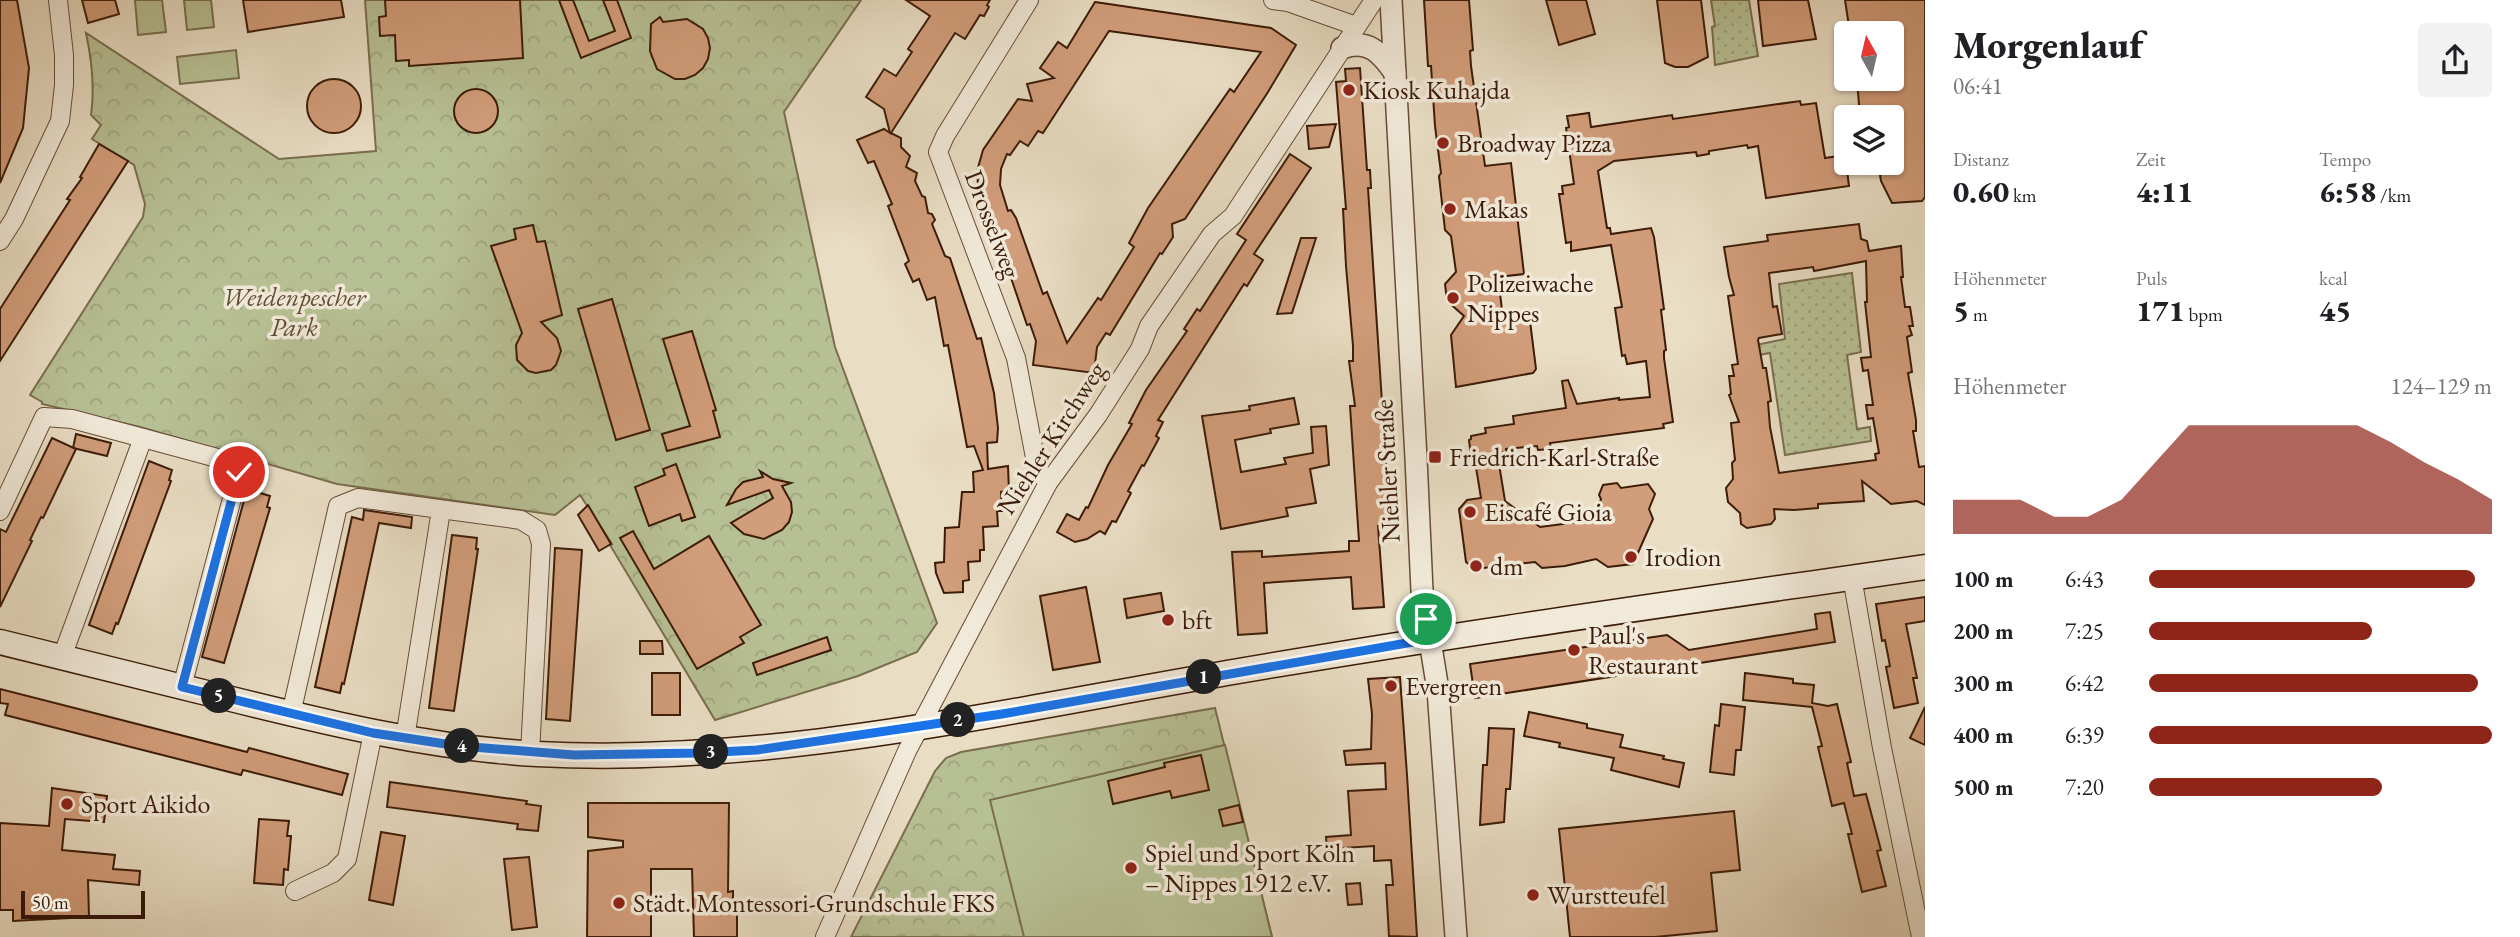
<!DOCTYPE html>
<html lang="de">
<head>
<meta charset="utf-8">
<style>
  body { margin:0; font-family:"EB Garamond",serif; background:#f2f2f2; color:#202124; height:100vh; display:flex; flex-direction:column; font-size:26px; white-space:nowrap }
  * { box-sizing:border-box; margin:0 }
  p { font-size:23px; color:#757577 }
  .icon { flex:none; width:38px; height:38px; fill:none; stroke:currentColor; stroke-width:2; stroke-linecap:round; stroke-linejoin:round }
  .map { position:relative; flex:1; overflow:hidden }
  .sheet { display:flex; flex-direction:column; background:#fff; width:595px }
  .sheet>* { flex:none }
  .needle { width:46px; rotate:352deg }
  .fabs { position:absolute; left:1834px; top:21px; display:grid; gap:14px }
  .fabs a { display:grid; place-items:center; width:70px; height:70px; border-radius:7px; background:#fff; box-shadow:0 2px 5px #0004; font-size:35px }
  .scale { position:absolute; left:21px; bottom:18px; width:124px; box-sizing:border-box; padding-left:7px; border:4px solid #3c1c08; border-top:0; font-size:19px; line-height:24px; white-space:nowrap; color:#3c1c08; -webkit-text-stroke:5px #f1e9d9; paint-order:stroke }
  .pin { position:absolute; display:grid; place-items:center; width:60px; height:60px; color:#fff; margin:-30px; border:4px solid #fff; border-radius:50%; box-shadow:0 2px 7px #0007 }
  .km { position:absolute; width:35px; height:35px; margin:-18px; border-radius:50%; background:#222; color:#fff; font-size:19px; line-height:35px; text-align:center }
  .round { display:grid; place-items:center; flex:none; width:74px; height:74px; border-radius:7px; background:#f2f2f2 }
  .headline { display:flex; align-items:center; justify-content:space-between; height:119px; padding:0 28px }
  h1 { font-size:38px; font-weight:800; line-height:52px }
  .stats { display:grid; grid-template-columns:repeat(3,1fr); gap:10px; height:119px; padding:7px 28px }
  .stats div { display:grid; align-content:center }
  .stats b { font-size:30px; font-weight:800 }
  .stats small { font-size:19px; font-weight:400 }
  .stats p { font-size:19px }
  .chart { height:196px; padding:14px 28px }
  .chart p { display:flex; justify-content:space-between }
  .chart svg { width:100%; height:126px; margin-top:7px; fill:#8f2418; opacity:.7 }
  ul { padding:0 28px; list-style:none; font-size:23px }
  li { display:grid; grid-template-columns:112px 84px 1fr; align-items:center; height:52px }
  li i { height:18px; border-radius:9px; background:#8f2418 }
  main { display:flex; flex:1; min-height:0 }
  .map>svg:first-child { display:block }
  .grass { fill:url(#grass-dots); stroke:#7a6e4e; stroke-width:2 }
  .park { fill:url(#park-crowns); stroke:#7a6e4e; stroke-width:2 }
  .garden { fill:#b7c094; stroke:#7a6e4e; stroke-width:2 }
  .building { fill:#d29d7a; stroke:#3c1c08; stroke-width:2; fill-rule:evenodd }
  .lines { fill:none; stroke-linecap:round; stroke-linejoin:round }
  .minor-casing { stroke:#674c37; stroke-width:20 }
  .tertiary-casing { stroke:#674c37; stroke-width:24 }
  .secondary-casing { stroke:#3c1c08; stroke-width:27 }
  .minor { stroke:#f1e9d9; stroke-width:18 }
  .tertiary { stroke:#f1e9d9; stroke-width:21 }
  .secondary { stroke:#f1e9d9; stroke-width:24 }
  .route-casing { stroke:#fff; stroke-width:14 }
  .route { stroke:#1a73e8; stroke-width:9 }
  .poi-dot { fill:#8f2418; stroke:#f1e9d9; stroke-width:2.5 }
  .labels { text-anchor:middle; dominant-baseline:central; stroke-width:7; stroke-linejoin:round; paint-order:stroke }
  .poi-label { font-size:26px; fill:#3c1c08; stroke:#f1e9d9; text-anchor:start }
  .street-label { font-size:26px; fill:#3c1c08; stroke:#f1e9d9 }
  .park-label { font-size:26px; font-style:italic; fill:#614d32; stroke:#f1e9d9 }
</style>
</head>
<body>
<main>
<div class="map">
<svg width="1925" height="937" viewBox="0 0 1925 937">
  <defs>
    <pattern id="grass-dots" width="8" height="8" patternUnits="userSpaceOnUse" patternTransform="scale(1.75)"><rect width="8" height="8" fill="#b7c094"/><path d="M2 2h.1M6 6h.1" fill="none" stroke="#9ea47e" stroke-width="1.8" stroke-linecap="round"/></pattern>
    <pattern id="park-crowns" width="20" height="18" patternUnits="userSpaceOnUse" patternTransform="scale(1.75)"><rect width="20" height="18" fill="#b7c094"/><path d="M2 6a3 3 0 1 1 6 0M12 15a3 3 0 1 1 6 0" fill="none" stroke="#9ea47e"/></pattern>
  </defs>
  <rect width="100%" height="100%" fill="#e9ddc4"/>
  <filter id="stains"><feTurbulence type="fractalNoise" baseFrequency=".00286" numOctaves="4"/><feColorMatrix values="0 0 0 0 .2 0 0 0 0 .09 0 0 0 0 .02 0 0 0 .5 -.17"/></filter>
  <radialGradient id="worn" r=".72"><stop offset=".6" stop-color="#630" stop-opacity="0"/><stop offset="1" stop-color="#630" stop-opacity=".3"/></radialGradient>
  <g class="grass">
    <polygon points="1711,0 1749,0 1758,56 1715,65 1712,27 1715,26"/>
    <polygon points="1852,273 1861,352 1847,355 1857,429 1870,427 1871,441 1785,455 1770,353 1753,356 1751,346 1785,339 1779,284"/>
  </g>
  <g class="park">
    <path d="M365,0H861L784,112L835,347L937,623L917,652L858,676L715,720L610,545L612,544L580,495L555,515L337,484L140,427L42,404V402L30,395L143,217L145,204L134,165L92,139L101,125L91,115C95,87 92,61 86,33L279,159L376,151Z"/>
    <polygon points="1215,708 1272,937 851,937 935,771 946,758 961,752"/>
  </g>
  <g class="garden">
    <polygon points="135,0 162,0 166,32 138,35"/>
    <polygon points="184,0 211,0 214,27 187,30"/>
    <polygon points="236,50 239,78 180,84 177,57"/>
    <polygon points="1225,745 1272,937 1024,937 990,800"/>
  </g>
  <g class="building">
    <polygon points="0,0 17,0 29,68 23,128 0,183"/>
    <polygon points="82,0 115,0 119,14 88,23"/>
    <polygon points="243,0 341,0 344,17 248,32"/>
    <polygon points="385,0 520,0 523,58 409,66 409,60 396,61 395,35 380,36 379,17 386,16"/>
    <polygon points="559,0 573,0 589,41 615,31 603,0 617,0 631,38 581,58"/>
    <polygon points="906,0 990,0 987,5 989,7 984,16 980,15 965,39 955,33 891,133 901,138 901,147 910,156 906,167 917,173 915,181 922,196 925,197 928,213 932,214 935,220 932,224 945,256 950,258 977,339 981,338 994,393 998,428 997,442 987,443 988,469 1008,466 1009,491 1001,492 1002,511 997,511 998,526 983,527 984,550 980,550 980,561 968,562 969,580 963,581 963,592 944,593 936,573 935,563 944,562 945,528 959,527 962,492 974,492 973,472 983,470 974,446 967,447 948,345 944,346 935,297 927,300 919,279 913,282 905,264 909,261 888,206 892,204 874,161 868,163 857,140 884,129 890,133 884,109 866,97 884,69 896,76 912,52 908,49 930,16"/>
    <polygon points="1424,0 1469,0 1473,50 1470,51 1471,66 1485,166 1511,163 1524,274 1498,277 1503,318 1521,315 1530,321 1536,369 1533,373 1456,387 1451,335 1464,316 1447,301 1445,284 1456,272 1451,236 1445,230 1439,176 1441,173 1435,126 1431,66 1428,66"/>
    <polygon points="1546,0 1586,0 1595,34 1559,45"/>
    <polygon points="1657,0 1701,0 1708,57 1688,67 1675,67 1665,63"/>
    <polygon points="1758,0 1808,0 1816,39 1763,46"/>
    <polygon points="1845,0 1925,0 1925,197 1922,201 1892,203 1881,181 1880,175 1882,174 1876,163 1892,163 1892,117 1860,117 1857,79 1892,79 1892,33 1850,33"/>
    <path d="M1095,2L1271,28L1296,45L1268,92L1185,219L1172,224L1173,237L1162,254L1160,253L1110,335L1106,333L1097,347L1094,373L1033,365L1036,341L1030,324L1027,325L1009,272L979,199L977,171L983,150L1018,99L1032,101L1027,84L1054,78L1040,68L1058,42L1067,48ZM1109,31L1261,52L1234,92L1230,89L1148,208L1129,243L1134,247L1101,300L1098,298L1067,343L1047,292L1043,294L1016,218L1011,210L1008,211L1000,185L1001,169L1007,154L1010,155L1020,141L1028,146L1038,131L1043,133Z"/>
    <polygon points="660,17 663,22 687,19 703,29 708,38 710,48 708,59 703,68 695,75 685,79 675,79 657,69 650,51 651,24"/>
    <polygon points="1360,68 1367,170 1370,170 1371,188 1368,188 1390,525 1378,526 1384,607 1353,609 1351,577 1264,583 1267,633 1238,635 1232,552 1262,551 1262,557 1349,551 1349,541 1359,541 1350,406 1355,406 1349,361 1353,361 1353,346 1346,266 1343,209 1346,209 1336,82 1346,81 1345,69"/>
    <circle cx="334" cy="106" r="27"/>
    <circle cx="476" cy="111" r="22"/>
    <polygon points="1800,101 1801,105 1816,103 1825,158 1845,155 1849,186 1766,198 1758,146 1748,148 1747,145 1709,151 1709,154 1697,156 1696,152 1614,161 1598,171 1607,228 1610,228 1611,234 1651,228 1654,237 1664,309 1661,310 1666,350 1664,351 1664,358 1673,422 1663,424 1664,428 1550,443 1551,449 1538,450 1537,446 1506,449 1506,452 1500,452 1501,464 1499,464 1505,501 1540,527 1602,519 1598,507 1601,499 1599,495 1603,485 1617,483 1621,488 1648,484 1655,494 1649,509 1653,519 1633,564 1608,567 1596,559 1565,566 1542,568 1535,562 1475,569 1466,562 1459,509 1467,500 1481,498 1474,455 1471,456 1469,440 1471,439 1471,436 1486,433 1485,428 1514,424 1513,416 1566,408 1562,381 1568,380 1577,404 1619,398 1619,400 1650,397 1646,361 1627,364 1625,355 1622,356 1615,308 1622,307 1611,245 1571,251 1571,242 1566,243 1559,194 1563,194 1562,186 1574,184 1566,128 1569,127 1567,116 1589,113 1591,127 1672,115 1673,119"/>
    <polygon points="1336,124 1329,147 1309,149 1307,126"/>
    <polygon points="99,144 128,161 0,361 0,309 70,200 67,199 82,178 80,177"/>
    <polygon points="1290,154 1311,168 1254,254 1263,260 1247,286 1244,284 1158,420 1163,422 1156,436 1159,438 1144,466 1142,465 1128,491 1131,493 1116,522 1112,521 1105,534 1100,531 1087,539 1075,542 1057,532 1067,514 1079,520 1086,507 1088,508 1108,465 1132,424 1129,423 1146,390 1187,331 1184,329 1197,309 1200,311 1246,240 1237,234"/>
    <path d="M1859,224L1861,239L1867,241L1869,251L1901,246L1903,277H1901L1905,307H1910L1913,326H1909L1912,335L1907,337L1912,372L1908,373L1916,420V431H1913L1919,467L1925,466V505L1917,501L1891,504L1862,481L1864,501L1818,504V508L1794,510L1774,509L1775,519L1771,524L1747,528L1741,524L1740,513L1728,502L1726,488L1733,479L1732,463L1735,460L1731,423L1739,422L1729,395L1731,394L1729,376H1734L1732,365L1738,364L1728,296L1734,295L1729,277L1724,247L1768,241L1767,235ZM1866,261L1867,302H1865L1871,357L1861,358L1863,371L1868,370L1873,405H1866L1868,419L1873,418L1879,453L1875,454L1876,460L1779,473L1770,427L1768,402L1771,401L1766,368H1763L1758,340L1759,338L1782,334L1777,306L1773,307L1769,273L1813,267L1814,271Z"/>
    <polygon points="533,225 537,242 545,241 562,315 541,322 557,338 561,351 556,365 551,370 536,373 528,371 517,360 516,345 522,333 491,246 516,239 514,229"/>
    <polygon points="1301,238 1316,238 1292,313 1277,314"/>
    <polygon points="612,299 650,430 616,440 578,309"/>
    <polygon points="692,331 716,410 713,411 720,437 667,451 662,434 690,426 663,339"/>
    <polygon points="1294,398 1299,424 1270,429 1271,433 1235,440 1241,472 1286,464 1284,458 1313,453 1311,427 1326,426 1329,465 1310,469 1316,503 1286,508 1288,516 1221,529 1202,416 1250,410 1249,406"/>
    <polygon points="76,434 111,443 107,456 73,448"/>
    <polygon points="52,438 76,449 43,518 41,517 30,540 32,541 0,607 0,529 6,532"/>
    <polygon points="149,461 172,470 169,480 171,481 118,624 116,623 112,634 89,625"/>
    <polygon points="676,464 695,517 682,521 680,514 649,526 635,487 665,475 663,469"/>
    <polygon points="760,471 773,479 791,483 782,486 791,502 792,512 789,522 782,530 764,539 744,534 731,523 773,498 769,490 727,505 736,489 743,482 763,477"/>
    <polygon points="247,489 270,496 267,507 270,508 224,663 202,657"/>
    <polygon points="588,505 611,544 599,551 578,515"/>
    <polygon points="364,510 412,517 411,528 379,523 344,684 342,683 340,693 315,687 352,517 363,520"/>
    <polygon points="633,531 654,569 709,536 761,625 740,637 744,643 697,669 620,538"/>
    <polygon points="452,535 477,538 476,549 478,549 454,711 429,708"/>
    <polygon points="555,548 582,550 570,721 546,719"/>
    <polygon points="1086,587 1100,662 1053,670 1040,596"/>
    <polygon points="1161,593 1164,611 1127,618 1124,599"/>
    <polygon points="1925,597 1925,621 1906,624 1917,678 1913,678 1918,703 1894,708 1886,667 1890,666 1885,640 1882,641 1876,604"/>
    <polygon points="1830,612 1835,642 1475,698 1470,664 1667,635 1689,650 1817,629 1815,614"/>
    <polygon points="827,637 831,650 757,675 753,663"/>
    <polygon points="640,641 662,641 663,654 640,654"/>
    <rect x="652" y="673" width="28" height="42"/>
    <polygon points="1745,673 1793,679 1793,683 1814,685 1812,703 1828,706 1837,704 1851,762 1847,763 1854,796 1866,794 1881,850 1877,851 1886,886 1862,892 1848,834 1852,834 1844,803 1832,806 1818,747 1822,746 1812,707 1743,700"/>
    <polygon points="1400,677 1407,775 1417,937 1389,936 1386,885 1393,885 1391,860 1374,861 1374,846 1327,849 1326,837 1351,835 1348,791 1386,789 1385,763 1346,765 1344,751 1371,749 1372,714 1368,679"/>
    <polygon points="0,689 247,752 249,748 348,774 342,795 243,770 241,775 5,715 8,704 0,703"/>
    <polygon points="1721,704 1745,707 1741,750 1736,750 1734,775 1710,772 1715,725 1719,726"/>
    <polygon points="1925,707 1925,745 1910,738"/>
    <polygon points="1529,712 1587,724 1587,728 1623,735 1620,747 1664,756 1663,759 1684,763 1679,787 1611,770 1614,758 1559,747 1560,743 1524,736"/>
    <polygon points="1489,728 1514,729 1510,789 1506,789 1504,822 1480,825 1483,765 1487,765"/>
    <polygon points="1201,755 1209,790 1172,798 1170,791 1113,804 1108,781 1165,767 1164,763"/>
    <polygon points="390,782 527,801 526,804 541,806 538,831 517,829 518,824 387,807"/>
    <polygon points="52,788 107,796 104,822 65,819 62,850 115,855 113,869 140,871 139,885 88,880 89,917 13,921 13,910 0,910 0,823 49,826"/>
    <polygon points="588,803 729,803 728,892 733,891 733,901 737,901 737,937 694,937 692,869 651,869 651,937 587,937 588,851 623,847 623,841 588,837"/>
    <polygon points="1239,805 1243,822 1223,826 1219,810"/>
    <polygon points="1734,811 1740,870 1711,873 1717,931 1655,937 1570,937 1559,829"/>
    <polygon points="259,819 289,821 287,836 291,836 288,870 284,869 283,885 254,883"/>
    <polygon points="381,832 405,836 393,905 369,900"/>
    <polygon points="529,857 537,927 512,930 504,859"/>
    <polygon points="1360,883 1362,904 1348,905 1346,884"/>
  </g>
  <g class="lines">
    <g class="minor-casing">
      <g id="minor">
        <polyline points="1029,0 945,136 938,152 1016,358 1037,468 1048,483"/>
        <polyline points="1273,0 1288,2 1356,26"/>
        <polyline points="0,241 14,219 60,121 64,85 64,55 58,0"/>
        <polyline points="0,511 44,417 72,419 143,438"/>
        <polyline points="1852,577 1882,748 1921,937"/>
        <polyline points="62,657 143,438 232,462 239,472 182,687"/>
        <polyline points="291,714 338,506 358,498 521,520 537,530 541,544 530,753"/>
        <polyline points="405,738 441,510"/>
        <polyline points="295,891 333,873 347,859 373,733"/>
        <polyline points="825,937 907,751 1048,483 1098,415 1140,349 1149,326 1212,234 1233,216 1374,0"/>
      </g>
    </g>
    <g class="tertiary-casing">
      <g id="tertiary">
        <polyline points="1391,0 1416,458 1422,591 1438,690 1456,937"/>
        <path d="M1342,48C1368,38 1381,53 1395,73"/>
      </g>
    </g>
    <g class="secondary-casing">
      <path id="secondary" d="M0,642C73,660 146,678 219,696C324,722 429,748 537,754C769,766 999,712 1227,673C1459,633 1692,601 1925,567"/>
    </g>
    <use href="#minor" class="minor"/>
    <use href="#tertiary" class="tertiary"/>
    <use href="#secondary" class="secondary"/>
  </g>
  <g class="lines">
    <g class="route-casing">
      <polyline id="route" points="239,472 182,687 373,733 459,746 574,755 699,753 757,750 1002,714 1430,639 1426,619"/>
    </g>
    <use href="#route" class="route"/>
  </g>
  <g class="poi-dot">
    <circle cx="1349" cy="90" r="7"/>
    <circle cx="1443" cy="143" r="7"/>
    <circle cx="1450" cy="209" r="7"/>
    <circle cx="1453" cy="298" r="7"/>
    <rect x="1428" y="450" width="14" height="14" rx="3.5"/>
    <circle cx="1470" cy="512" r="7"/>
    <circle cx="1631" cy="557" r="7"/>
    <circle cx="1476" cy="566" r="7"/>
    <circle cx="1168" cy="620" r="7"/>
    <circle cx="1574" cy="650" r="7"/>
    <circle cx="1391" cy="686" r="7"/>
    <circle cx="67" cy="804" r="7"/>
    <circle cx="1131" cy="868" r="7"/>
    <circle cx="1533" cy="895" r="7"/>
    <circle cx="619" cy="903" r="7"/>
  </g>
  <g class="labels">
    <g class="poi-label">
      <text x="1363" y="90">Kiosk Kuhajda</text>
      <text x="1457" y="143">Broadway Pizza</text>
      <text x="1464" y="209">Makas</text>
      <text x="1467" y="283">Polizeiwache<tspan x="1467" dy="30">Nippes</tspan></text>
      <text x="1449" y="457">Friedrich-Karl-Straße</text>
      <text x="1484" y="512">Eiscafé Gioia</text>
      <text x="1645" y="557">Irodion</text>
      <text x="1490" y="566">dm</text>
      <text x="1182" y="620">bft</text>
      <text x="1588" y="635">Paul's<tspan x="1588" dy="30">Restaurant</tspan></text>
      <text x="1405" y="686">Evergreen</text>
      <text x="81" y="804">Sport Aikido</text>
      <text x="1145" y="853">Spiel und Sport Köln<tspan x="1145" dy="30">– Nippes 1912 e.V.</tspan></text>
      <text x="1547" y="895">Wurstteufel</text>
      <text x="633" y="903">Städt. Montessori-Grundschule FKS</text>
    </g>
    <g class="street-label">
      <text transform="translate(993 224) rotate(69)">Drosselweg</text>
      <text transform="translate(1051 438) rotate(-57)">Niehler Kirchweg</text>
      <text transform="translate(1387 471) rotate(-93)">Niehler Straße</text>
    </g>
    <g class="park-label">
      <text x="294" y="297">Weidenpescher<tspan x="294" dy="30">Park</tspan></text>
    </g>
  </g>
  <rect width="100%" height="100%" filter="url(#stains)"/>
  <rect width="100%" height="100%" fill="url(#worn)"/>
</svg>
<div class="fabs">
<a><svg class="needle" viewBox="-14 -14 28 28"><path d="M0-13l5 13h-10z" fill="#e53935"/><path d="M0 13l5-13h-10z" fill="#757577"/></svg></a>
<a><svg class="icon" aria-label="layers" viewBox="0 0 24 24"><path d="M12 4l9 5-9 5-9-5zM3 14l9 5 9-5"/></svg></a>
</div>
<div class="scale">50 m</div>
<div class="pin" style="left:1426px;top:619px;background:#1e9e55"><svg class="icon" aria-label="arrive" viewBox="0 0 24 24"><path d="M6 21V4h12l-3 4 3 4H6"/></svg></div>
<div class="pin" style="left:239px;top:472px;background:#d93025"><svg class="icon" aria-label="check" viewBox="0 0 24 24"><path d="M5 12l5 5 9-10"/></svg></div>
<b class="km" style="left:1204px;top:677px">1</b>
<b class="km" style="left:958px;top:720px">2</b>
<b class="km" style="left:711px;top:752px">3</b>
<b class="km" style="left:462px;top:746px">4</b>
<b class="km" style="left:219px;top:696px">5</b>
</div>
<section class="sheet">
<div class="headline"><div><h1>Morgenlauf</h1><p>06:41</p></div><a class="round"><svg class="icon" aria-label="share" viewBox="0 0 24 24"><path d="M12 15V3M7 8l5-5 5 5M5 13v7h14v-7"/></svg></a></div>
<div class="stats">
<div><p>Distanz</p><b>0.60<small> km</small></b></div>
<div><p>Zeit</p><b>4:11</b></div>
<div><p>Tempo</p><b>6:58<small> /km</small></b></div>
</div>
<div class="stats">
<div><p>Höhenmeter</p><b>5<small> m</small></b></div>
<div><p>Puls</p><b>171<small> bpm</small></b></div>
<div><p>kcal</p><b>45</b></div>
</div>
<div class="chart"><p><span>Höhenmeter</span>124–129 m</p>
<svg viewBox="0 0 160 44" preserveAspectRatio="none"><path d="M0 44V32L10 32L20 32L30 38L40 38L50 32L60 19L70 6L80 6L90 6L100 6L110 6L120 6L130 12L140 19L150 25L160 32V44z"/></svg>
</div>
<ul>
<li><b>100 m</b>6:43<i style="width:95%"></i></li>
<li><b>200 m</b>7:25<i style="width:65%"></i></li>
<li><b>300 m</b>6:42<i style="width:96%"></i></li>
<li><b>400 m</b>6:39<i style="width:100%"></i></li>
<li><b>500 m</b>7:20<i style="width:68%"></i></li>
</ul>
</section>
</main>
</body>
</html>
